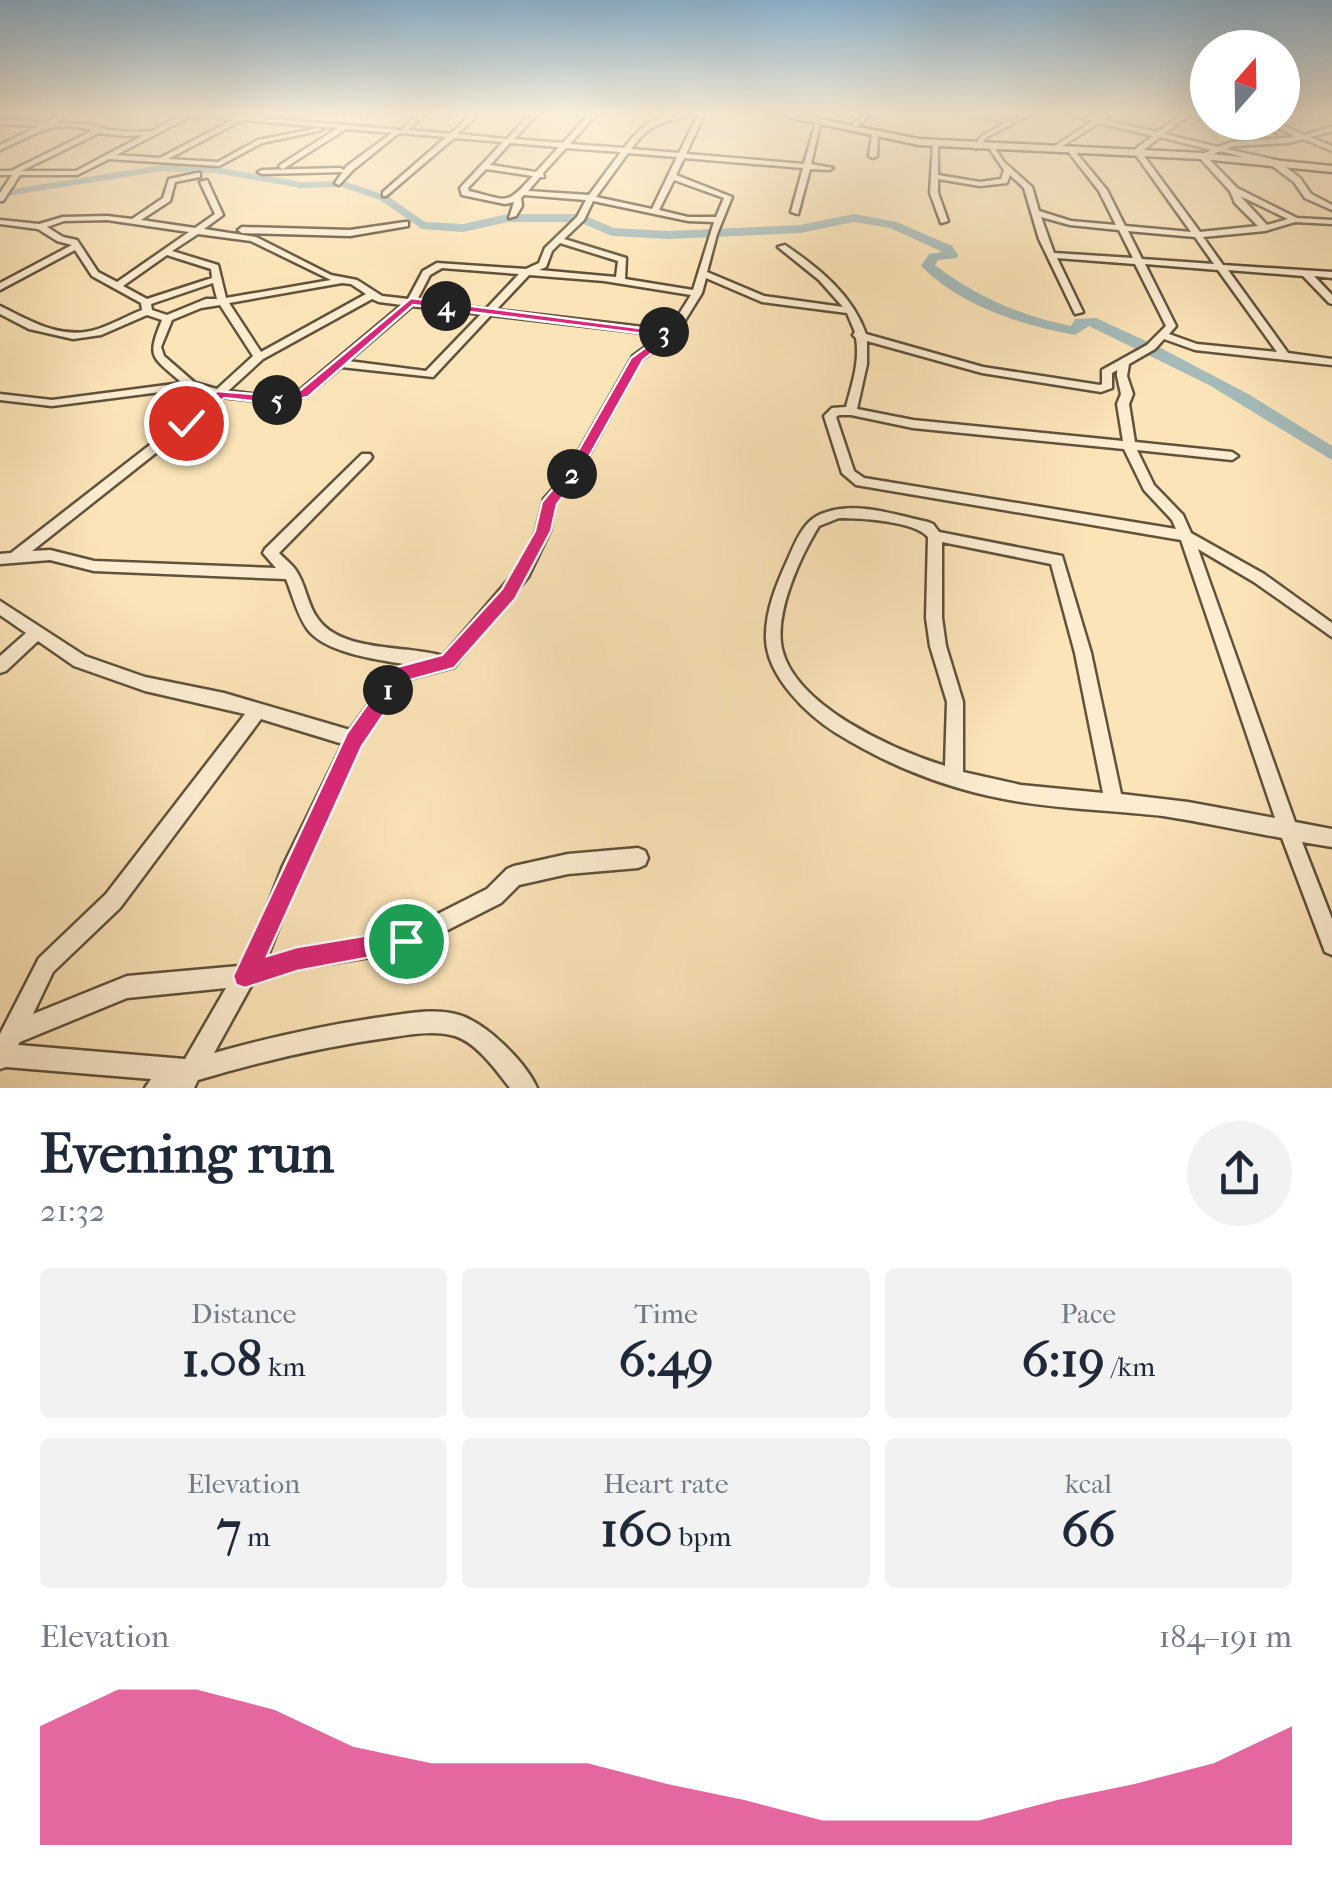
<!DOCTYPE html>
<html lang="en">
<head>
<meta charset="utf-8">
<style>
  body { margin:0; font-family:"IM FELL French Canon",serif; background:#f2f2f3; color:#1f2937; height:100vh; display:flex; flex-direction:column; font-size:38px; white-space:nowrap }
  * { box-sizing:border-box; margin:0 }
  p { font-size:32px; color:#747a83 }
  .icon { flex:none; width:55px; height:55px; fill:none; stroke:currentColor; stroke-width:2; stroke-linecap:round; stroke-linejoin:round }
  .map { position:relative; height:1088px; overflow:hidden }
  .sheet { display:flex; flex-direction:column; background:#fff; flex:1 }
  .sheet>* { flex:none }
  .needle { width:65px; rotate:20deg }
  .tools { position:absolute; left:1190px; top:30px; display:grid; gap:20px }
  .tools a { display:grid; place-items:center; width:110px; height:110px; border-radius:50%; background:#fff; box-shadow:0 10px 40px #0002; font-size:50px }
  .pin { position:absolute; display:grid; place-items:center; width:85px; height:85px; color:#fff; margin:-42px; border:5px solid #fff; border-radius:50%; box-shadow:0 2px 10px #0007 }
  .km { position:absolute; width:50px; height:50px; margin:-25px; border-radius:50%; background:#222; color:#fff; font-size:28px; line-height:50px; text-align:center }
  .round { display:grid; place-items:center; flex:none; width:105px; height:105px; border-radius:52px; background:#f2f2f3 }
  .summary { display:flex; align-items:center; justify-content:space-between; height:170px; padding:0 40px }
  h1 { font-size:55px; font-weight:700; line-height:75px }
  .stats { display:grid; grid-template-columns:repeat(3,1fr); gap:15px; height:170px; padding:10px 40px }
  .stats div { display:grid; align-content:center; border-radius:10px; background:#f2f2f3; text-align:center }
  .stats b { font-size:50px; font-weight:700 }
  .stats small { font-size:28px; font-weight:400 }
  .stats p { font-size:28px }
  .chart { height:280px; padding:20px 40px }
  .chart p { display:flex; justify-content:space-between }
  .chart svg { width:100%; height:180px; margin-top:10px; fill:#db2777; opacity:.7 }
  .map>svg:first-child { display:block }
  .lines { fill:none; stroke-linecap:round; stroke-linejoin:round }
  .river { fill:#a5bbba; fill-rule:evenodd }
  .minor-casing { stroke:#61523c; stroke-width:5 }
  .highway-casing { stroke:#2e2213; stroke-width:5 }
  .minor { fill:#fcedd1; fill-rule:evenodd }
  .highway { fill:#fbe4b8; fill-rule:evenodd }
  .route { fill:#db2777; stroke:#fff; stroke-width:2.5 }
</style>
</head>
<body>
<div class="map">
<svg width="1332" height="1088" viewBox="0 0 1332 1088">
  <rect width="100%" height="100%" fill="#fbe4b8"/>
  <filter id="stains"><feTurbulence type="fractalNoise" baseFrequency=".002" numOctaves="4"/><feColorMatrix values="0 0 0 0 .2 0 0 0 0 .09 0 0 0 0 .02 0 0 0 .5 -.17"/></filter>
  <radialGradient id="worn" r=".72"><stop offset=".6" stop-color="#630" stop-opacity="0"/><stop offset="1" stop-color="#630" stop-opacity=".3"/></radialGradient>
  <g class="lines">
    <path class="river" d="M162,165L215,167L301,182L343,181L388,196L425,222L463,224L508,214H581L614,228L669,231L800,225L854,214L897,222L952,246L958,255L957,258L938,260L935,265C975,296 1021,316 1071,326L1075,319L1096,318L1159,347L1250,395L1332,446V460L1209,385L1089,326L1075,335C1021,325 961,306 921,266L929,254L943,252L890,228L854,222L800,233L669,239L612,236L579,222H508L463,232L422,229L380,200L342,187L301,188L215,173L162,171L0,197V191Z"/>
    <g class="minor-casing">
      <g id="minor">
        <path d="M65,113H73L56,123L86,124L109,130L134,132L152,131L182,115L179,113H206L401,130L420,113H427L408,130L450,134L473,113H480L457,134L507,139L531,113H538L514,139L563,143L590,113H597L570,144L624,148C649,115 664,113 705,113L686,154L804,164L816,121L821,120L811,164L833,168L829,170L810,169L798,214L791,212L803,168L684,158L676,175L732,197L717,234L707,272L764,296L843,307L819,280L778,247L785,245C820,269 852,295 866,334L983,367L1100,385L1102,384V370L1147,345L1166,326L1135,264L1057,258L1083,312L1075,314L1039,239L1024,188L1010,175L1007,183L980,186L938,179V193L948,221L941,223L930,193L933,143L938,144V175L980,182L1001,179L1004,170L989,148L994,147L1004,162L1032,187L1039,211L1071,221L1116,225L1099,191L1067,150L1073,149L1107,190L1125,226L1191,232L1136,155L1130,153L1153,136L1099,123L1056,150H1052V148L1093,121L1064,113H1076L1097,118L1105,113H1113L1104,120L1157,132L1181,115L1178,113L1208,117V121L1188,116L1164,134L1218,147L1232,142L1297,137L1265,122H1275L1304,135L1332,127V131L1310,137L1332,146V151L1303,139L1288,143L1233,146L1226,149L1276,160L1300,178L1311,194L1332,205V210L1305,198L1294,182L1270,164L1220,151L1207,157L1237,188L1297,218L1332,220V224L1295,222L1265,231L1203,237L1223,265L1332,272V278L1314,276L1332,295V304L1329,303L1303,276L1228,270L1288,353L1332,359V365L1195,350L1164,339L1155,349L1129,364L1127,376L1133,394L1129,404L1135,442L1232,452L1238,456L1232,460L1137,450L1154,485L1183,515L1191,533L1264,574L1332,623V637L1254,582L1198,549L1295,822L1332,829V847L1302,842L1332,919V955L1325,952L1282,838C1242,831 1203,822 1163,816C1110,810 1056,809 1004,799C945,788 886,764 836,733C806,714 767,676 766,639C765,611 777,583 788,559C796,541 804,519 824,513C857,501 895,515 928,522L933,524L939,532L1062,556L1091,653L1121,794L1188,802L1275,818L1181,540L856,485L842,473L824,416L832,408L846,407C852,384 860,362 856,338L853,335L855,332L847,313L762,302L706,278L702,293L676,335L641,360L575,480L555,503L550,531L528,577L454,667L405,680L360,745L298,877L267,958L297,949L404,931L487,889L507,869L514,866L568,854L638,848L645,851L648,858L645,865L638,868L568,874L519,885L501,903L406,951L297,969L252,984L214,1053C271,1037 330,1024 389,1016C411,1013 437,1008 459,1015C486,1023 526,1062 537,1088H510C496,1070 477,1043 455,1036C436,1030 412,1034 393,1037C327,1046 261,1061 198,1080L194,1088H145L151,1079L6,1067L0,1069V1034L39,958L106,894L245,714L145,691L74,666L38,641L6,671L0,673V656L26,633L0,615V601L85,656L145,677L224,693L350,730L394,669L410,665C381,660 327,654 308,630C297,615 293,596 286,579L94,571L50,560L0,564V554L11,553L182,420L211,394L191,388L52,406L0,400V394L52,400L182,383C152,356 146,359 162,320L147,315L101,335L73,339L29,329L0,314V306C31,321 62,341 98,329C113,324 127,316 142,310L141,303L92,276L75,250L0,290V283L72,245L57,241L38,229L0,224V220L39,224L63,217L107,216L132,219L163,198L169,179L197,173H200V177L175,182L170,201L141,220L195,228L215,214L200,182L207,180L223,215L204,229L256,237L331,275L357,280L382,296L408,299L423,271L437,263L526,269L539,263L545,248L577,217L586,200L524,195L521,198L522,206L516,216L509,218L514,202L505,204L462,195L460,188L503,142L454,138L386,196H383V192L446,137L399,133L353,170L339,185L335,183L347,166L392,133L346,129L283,169L279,167L280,165L338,128L242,120L168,159L218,162L258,140L319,128L322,130L262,143L219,166L109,159L77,175H20L3,201H0V193L12,175H0V171H11L92,131C55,117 33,136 0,150V145L39,126L0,124V120L47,122ZM698,115L679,153L631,149C652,121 664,121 698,115ZM191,116L234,119L160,158L116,155ZM99,133L126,136L144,135L76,171H21ZM1160,137L1212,150L1198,156L1230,191L1235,203L1258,226L1200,232L1141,152ZM510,143L559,147L536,172L490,165ZM566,148L621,152L589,195L528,191L540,177H544L543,173ZM628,153L677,157L652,209L596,197ZM486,169L533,176C505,207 508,200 469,191L468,188ZM674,180L724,198L716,217H688L659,210ZM1240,196L1288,219L1267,225ZM593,201L688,221L714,222L693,290L625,279L626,258L564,239L584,220ZM1041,217L1070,225L1119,230L1133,258L1054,253ZM107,220L189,232L117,282L98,272L77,240L63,237L47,227L64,221ZM1128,231L1195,237L1214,264L1142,259ZM198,234L251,241L331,280L226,298L218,265L172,251ZM560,243L618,261L616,277L539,270L546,267L552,251ZM167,255L211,269L212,278L147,299L123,286ZM1145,264L1218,270L1277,352L1197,344L1169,334L1176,326ZM442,268L519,274L486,309L417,300L430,275ZM529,275L604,281L691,295L669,330L496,310ZM213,283L217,299H206L167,315L152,310L151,304ZM342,283L351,284L366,294L261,352L229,303ZM372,299L379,302L402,305L299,391L277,397L228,391L263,359ZM220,305L253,356L217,389L195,383L164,356L161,347L172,320L201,308ZM412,306L481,314L426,371L348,361ZM491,315L662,335L633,356L564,477L544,499L536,531L517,570L443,656C408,645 342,653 318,619C307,605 306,584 295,569C291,564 284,558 279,553L370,460L372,457L370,454H362L265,549L263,553L276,568L94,561L50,550L32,551L190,426L221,397L277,403L307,396L341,367L433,377ZM867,341L982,373L1101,392L1112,388V373L1117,370V376L1121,394L1117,404L1123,441L913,420L857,409L867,364ZM839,415H851L913,428L1124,449L1144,490L1172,520L1176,529L864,478L854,471L836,417ZM839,518C861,518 914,521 928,537L926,618L930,646L947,702L945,766C894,750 796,707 782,649C774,613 800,557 819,526ZM942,542L1051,564L1075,653L1103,793L1021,785L963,772V702L946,646L942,618ZM261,719L343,744L283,866L254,941L239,966L127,976L33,1014L53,972L120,908ZM226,988L185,1059L18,1045L20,1042L127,998Z"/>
        <polygon points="866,113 873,113 855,128 851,128 851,126"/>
        <polygon points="950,113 1014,119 1025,113 1033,113 987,137 976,149 973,147 983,135 1008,122"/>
        <polygon points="1218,122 1231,122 1276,135 1273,137"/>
        <polygon points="875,132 878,134 877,156 873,158 869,156 872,134"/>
        <polygon points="340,168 344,170 343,172 262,174 258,172 262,170"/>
        <polygon points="405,222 408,222 408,226 350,236 242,233 238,230 242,227 350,230"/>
      </g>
    </g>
    <g class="highway-casing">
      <polygon id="highway" points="769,113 789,113 919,139 1202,153 1332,166 1332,172 1202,159 919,145"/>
    </g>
    <use href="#minor" class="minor"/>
    <use href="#highway" class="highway"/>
  </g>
  <linearGradient id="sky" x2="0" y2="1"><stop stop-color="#8db7d6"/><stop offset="0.43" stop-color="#fdf3df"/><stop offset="1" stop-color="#fdf3df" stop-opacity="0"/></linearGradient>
  <rect width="1332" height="265" fill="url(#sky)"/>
  <polygon class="route" points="411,298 678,333 643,360 576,480 557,504 551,531 515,599 454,668 406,681 362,746 267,956 297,947 406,929 414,932 418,941 414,949 297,971 245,988 236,985 233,976 347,733 393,668 442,655 502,589 535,531 542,502 563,477 631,358 661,336 413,305 308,397 277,404 224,398 191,426 179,423 217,391 277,396 299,391"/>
  <rect width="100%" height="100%" filter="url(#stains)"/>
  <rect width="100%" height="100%" fill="url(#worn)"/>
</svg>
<div class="tools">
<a><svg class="needle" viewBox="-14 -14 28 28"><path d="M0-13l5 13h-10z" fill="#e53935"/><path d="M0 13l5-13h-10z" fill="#747a83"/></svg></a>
</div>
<div class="pin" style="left:406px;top:941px;background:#1e9e55"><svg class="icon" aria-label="arrive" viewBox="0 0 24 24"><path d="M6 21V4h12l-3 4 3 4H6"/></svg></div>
<div class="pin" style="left:186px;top:423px;background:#d93025"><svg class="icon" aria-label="check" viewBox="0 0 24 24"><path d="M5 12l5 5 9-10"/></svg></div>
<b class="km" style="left:388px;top:690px">1</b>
<b class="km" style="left:572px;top:474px">2</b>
<b class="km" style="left:664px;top:332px">3</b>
<b class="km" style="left:446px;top:306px">4</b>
<b class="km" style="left:277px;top:400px">5</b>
</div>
<section class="sheet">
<div class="summary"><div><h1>Evening run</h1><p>21:32</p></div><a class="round"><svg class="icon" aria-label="share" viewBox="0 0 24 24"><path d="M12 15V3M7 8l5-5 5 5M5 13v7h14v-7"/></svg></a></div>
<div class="stats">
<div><p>Distance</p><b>1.08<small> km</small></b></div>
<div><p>Time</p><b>6:49</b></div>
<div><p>Pace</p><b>6:19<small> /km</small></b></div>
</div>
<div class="stats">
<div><p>Elevation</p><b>7<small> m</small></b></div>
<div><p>Heart rate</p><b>160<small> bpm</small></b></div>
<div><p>kcal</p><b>66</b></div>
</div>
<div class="chart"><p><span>Elevation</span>184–191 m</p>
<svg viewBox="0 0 160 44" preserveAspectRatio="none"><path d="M0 44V15L10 6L20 6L30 11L40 20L50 24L60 24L70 24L80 29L90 33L100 38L110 38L120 38L130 33L140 29L150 24L160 15V44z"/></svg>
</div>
</section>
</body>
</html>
